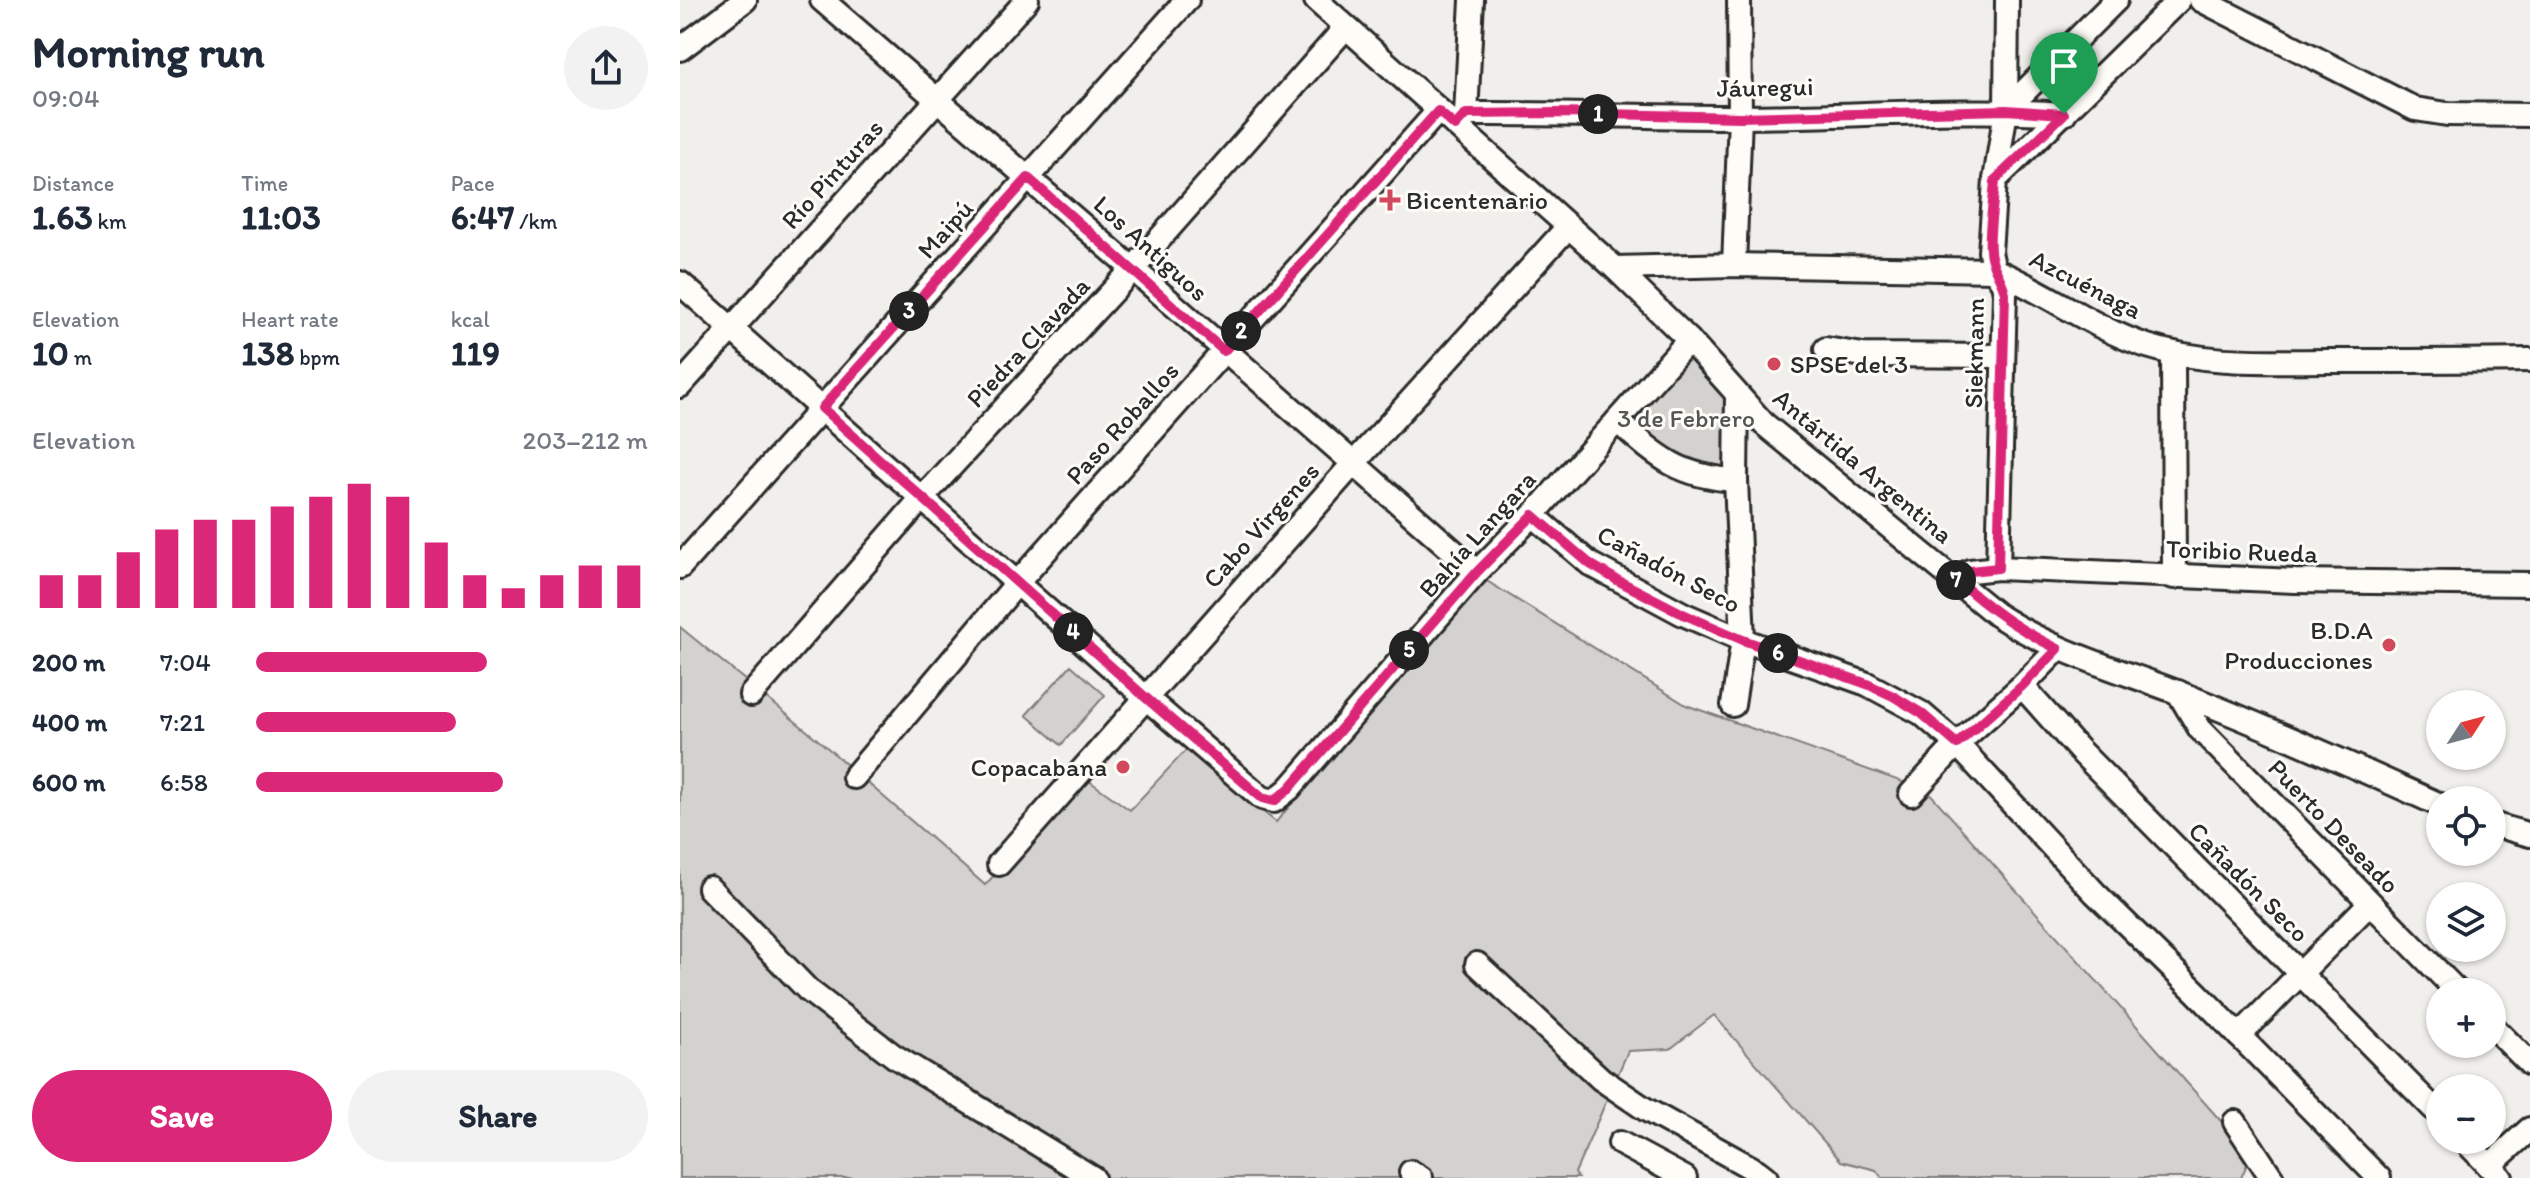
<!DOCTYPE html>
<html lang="en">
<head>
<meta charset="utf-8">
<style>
  body { margin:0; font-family:Itim,sans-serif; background:#f2f2f3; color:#1f2937; height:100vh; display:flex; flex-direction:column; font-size:30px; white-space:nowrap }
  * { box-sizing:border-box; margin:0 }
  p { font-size:26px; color:#747a83 }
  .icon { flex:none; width:44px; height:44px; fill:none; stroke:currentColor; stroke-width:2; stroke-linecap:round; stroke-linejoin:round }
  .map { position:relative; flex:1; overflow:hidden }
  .panel { display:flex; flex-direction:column; background:#fff; width:680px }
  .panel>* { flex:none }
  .needle { width:52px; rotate:54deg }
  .controls { position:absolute; left:1746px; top:690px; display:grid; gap:16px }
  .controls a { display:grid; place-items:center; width:80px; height:80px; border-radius:50%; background:#fff; box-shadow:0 2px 6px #0004; font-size:40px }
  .pin { position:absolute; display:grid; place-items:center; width:68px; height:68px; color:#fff; margin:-82px -34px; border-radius:50% 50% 50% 0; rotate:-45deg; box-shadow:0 0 8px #0007 }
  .pin .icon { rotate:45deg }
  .km { position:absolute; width:40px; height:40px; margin:-20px; border-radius:50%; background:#222; color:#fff; font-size:22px; line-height:40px; text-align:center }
  .round { display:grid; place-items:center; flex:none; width:84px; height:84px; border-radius:42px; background:#f2f2f3 }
  .head { display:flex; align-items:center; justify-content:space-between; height:136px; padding:0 32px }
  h1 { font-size:44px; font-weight:700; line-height:60px }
  .figures { display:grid; grid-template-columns:repeat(3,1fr); gap:12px; height:136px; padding:8px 32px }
  .figures div { display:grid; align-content:center }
  .figures b { font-size:34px; font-weight:700 }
  .figures small { font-size:22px; font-weight:400 }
  .figures p { font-size:22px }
  .chart { height:224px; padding:16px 32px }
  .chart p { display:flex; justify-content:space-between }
  .chart svg { width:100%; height:144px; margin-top:8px; stroke:#db2777; stroke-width:6 }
  .cta { display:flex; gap:16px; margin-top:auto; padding:16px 32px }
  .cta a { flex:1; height:92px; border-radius:48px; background:#db2777; color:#fff; font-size:32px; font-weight:700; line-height:92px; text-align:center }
  .cta a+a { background:#f2f2f3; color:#1f2937 }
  ul { padding:0 32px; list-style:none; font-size:26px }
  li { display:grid; grid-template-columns:128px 96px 1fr; align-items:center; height:60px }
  li i { height:20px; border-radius:10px; background:#db2777 }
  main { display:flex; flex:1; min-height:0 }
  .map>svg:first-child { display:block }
  .green { fill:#d3d2cf; stroke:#7f7e7d; stroke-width:2 }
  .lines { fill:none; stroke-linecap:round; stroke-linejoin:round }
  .minor-casing { stroke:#2b2b2b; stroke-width:28 }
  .minor { stroke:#fdfcf7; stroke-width:22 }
  .route-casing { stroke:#fff; stroke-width:16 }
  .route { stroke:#db2777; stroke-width:10 }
  .poi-dot { fill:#d1495b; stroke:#fdfcf7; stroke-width:3 }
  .labels { text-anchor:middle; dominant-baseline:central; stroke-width:6; stroke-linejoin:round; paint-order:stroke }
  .street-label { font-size:26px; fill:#2b2b2b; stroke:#fdfcf7 }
  .poi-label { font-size:26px; fill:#2b2b2b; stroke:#fdfcf7; text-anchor:start }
  .park-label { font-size:26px; fill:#555554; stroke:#fdfcf7 }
</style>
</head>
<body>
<main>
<section class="panel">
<div class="head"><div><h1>Morning run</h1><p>09:04</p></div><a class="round"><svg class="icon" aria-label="share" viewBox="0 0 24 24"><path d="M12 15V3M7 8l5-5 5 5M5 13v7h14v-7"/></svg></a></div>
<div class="figures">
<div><p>Distance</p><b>1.63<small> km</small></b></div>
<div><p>Time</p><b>11:03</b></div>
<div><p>Pace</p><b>6:47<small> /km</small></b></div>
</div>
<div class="figures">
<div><p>Elevation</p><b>10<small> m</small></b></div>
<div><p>Heart rate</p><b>138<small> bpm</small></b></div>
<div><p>kcal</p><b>119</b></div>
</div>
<div class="chart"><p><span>Elevation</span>203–212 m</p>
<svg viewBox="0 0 160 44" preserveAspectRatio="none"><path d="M5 44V34M15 44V34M25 44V27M35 44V20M45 44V17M55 44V17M65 44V13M75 44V10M85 44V6M95 44V10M105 44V24M115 44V34M125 44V38M135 44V34M145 44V31M155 44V31"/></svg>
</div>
<ul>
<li><b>200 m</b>7:04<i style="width:59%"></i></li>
<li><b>400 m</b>7:21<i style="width:51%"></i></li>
<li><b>600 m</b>6:58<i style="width:63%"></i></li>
</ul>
<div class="cta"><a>Save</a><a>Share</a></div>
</section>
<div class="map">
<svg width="1850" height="1178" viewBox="0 0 1850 1178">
  <rect width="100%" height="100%" fill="#f0efeb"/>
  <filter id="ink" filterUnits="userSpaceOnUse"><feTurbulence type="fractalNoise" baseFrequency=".0125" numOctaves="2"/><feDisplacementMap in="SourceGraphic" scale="16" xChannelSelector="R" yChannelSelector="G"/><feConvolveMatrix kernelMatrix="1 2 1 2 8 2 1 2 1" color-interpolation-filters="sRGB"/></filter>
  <g filter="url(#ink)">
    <g class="green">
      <polygon points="1007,357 1046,400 1046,470 998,459 949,422"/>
      <polygon points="802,578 1006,705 1248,791 1571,1155 1561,1178 1202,1178 1196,1170 1161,1161 1034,1015 990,1049 948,1051 895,1173 898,1178 0,1178 0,627 143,744 305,885 405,778 450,810 506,750 596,822"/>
      <polygon points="391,665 425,695 381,745 346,715"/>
    </g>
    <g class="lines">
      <g class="minor-casing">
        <g id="minor">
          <polyline points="142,0 453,269 797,572"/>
          <path d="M636,0L935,268L1009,340L1084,424L1317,615C1376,653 1437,669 1502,694C1589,728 1674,766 1760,805"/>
          <polyline points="1521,0 1735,109 1767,114 1850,115"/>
          <polyline points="0,49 65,0"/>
          <polyline points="1326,110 1436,0"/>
          <path d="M786,114C877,113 969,117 1061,117C1168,117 1276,107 1384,114"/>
          <polyline points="777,124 786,114 792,0"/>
          <polyline points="1315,180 1499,0"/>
          <polyline points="1054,265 1060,117 1059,0"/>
          <path d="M935,268L1054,265L1314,270C1367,292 1412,328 1467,346C1526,365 1588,361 1649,361C1716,361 1783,361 1850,360"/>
          <polyline points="0,283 465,697 582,798 594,801 609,789 797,572 853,515 1009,340"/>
          <polyline points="1146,349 1183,355 1323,356"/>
          <polyline points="1493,353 1494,577"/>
          <polyline points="0,386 347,0"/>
          <path d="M937,421C978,457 999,477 1056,480"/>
          <polyline points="853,515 910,564 1003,614 1063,640 1187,684 1241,713 1277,744 1415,893 1516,992 1699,1178"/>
          <polyline points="0,567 507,0"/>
          <polyline points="1318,568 1325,293 1323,283 1314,270 1310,252 1315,180 1326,110 1327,0"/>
          <polyline points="1276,579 1290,571 1318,568 1615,581 1850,584"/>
          <polyline points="1342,686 1399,750 1760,1115"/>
          <polyline points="1498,692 1520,729 1778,992"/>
          <polyline points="71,695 242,498 453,269 666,27"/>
          <polyline points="1053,705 1063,640 1056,480 1057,395"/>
          <polyline points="174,777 338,582 758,111"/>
          <polyline points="1231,794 1277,744 1342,686 1378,649"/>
          <polyline points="1812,824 1850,835"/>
          <polyline points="319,864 673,464 888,227"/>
          <polyline points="29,888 128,990 214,1056 413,1178"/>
          <polyline points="797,964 921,1079 965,1109 1077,1171 1086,1178"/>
          <polyline points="1812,1026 1850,1064"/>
          <polyline points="1559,1036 1689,904"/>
          <polyline points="1555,1122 1592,1178"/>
          <polyline points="1784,1140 1821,1178"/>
          <polyline points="940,1143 1005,1178"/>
          <polyline points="1809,1166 1850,1129"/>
          <polyline points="731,1172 741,1178"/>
        </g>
      </g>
      <use href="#minor" class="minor"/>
    </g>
  </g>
  <g class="lines" filter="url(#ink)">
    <g class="route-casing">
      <path id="route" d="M1326,110L1384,114L1315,180C1314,203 1308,228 1310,251C1311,267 1322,278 1325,293L1318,568L1290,571L1276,579C1311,610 1336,628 1378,649L1342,686L1277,744L1241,713L1213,696L1187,684L1063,640L1003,614L937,580L910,564L853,515L797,572L609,789L594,801L582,798L465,697L142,408L348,178L544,351L758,111L775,126L786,114L879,113L1060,117Z"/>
    </g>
    <use href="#route" class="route"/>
  </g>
  <g class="poi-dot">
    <path d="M706 188h8v8h8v8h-8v8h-8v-8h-8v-8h8z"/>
    <circle cx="1094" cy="364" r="8"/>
    <circle cx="1709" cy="645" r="8"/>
    <circle cx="443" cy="767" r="8"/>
  </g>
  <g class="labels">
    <g class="street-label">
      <text transform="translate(1085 87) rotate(-1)">Jáuregui</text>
      <text transform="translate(152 174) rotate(-48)">Río Pinturas</text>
      <text transform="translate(265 229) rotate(-48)">Maipú</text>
      <text transform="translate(471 248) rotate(42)">Los Antiguos</text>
      <text transform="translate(1406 284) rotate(27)">Azcuénaga</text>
      <text transform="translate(348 342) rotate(-47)">Piedra Clavada</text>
      <text transform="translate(1294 353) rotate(-89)">Siekmann</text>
      <text transform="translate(442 423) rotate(-48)">Paso Roballos</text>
      <text transform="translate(1183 466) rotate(40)">Antártida Argentina</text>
      <text transform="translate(581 525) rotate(-48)">Cabo Virgenes</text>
      <text transform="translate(797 534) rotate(-48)">Bahía Langara</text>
      <text transform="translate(1562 551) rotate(2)">Toribio Rueda</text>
      <text transform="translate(989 569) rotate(28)">Cañadón Seco</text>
      <text transform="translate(1654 826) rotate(46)">Puerto Deseado</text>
      <text transform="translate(1569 882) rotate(45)">Cañadón Seco</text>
    </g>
    <g class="poi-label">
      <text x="726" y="200">Bicentenario</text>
      <text x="1110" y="364">SPSE del 3</text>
      <text x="1693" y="630" text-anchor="end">B.D.A<tspan x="1693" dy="30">Producciones</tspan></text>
      <text x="427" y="767" text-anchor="end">Copacabana</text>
    </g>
    <g class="park-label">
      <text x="1006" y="418">3 de Febrero</text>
    </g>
  </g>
</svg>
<div class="controls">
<a><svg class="needle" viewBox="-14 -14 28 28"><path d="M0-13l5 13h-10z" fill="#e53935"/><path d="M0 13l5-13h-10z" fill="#747a83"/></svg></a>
<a><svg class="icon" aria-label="locate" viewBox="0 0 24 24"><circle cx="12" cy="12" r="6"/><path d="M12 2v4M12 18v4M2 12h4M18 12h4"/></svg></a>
<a><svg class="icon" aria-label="layers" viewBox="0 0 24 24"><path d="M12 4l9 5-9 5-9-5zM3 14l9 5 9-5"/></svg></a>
<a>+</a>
<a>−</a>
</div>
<div class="pin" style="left:1384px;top:114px;background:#1e9e55"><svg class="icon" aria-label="arrive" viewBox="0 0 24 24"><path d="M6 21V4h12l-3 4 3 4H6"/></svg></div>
<b class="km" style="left:918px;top:114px">1</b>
<b class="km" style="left:561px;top:331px">2</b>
<b class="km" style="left:229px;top:311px">3</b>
<b class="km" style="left:393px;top:632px">4</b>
<b class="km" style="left:729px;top:650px">5</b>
<b class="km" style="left:1098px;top:653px">6</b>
<b class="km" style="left:1276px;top:580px">7</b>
</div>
</main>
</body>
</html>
